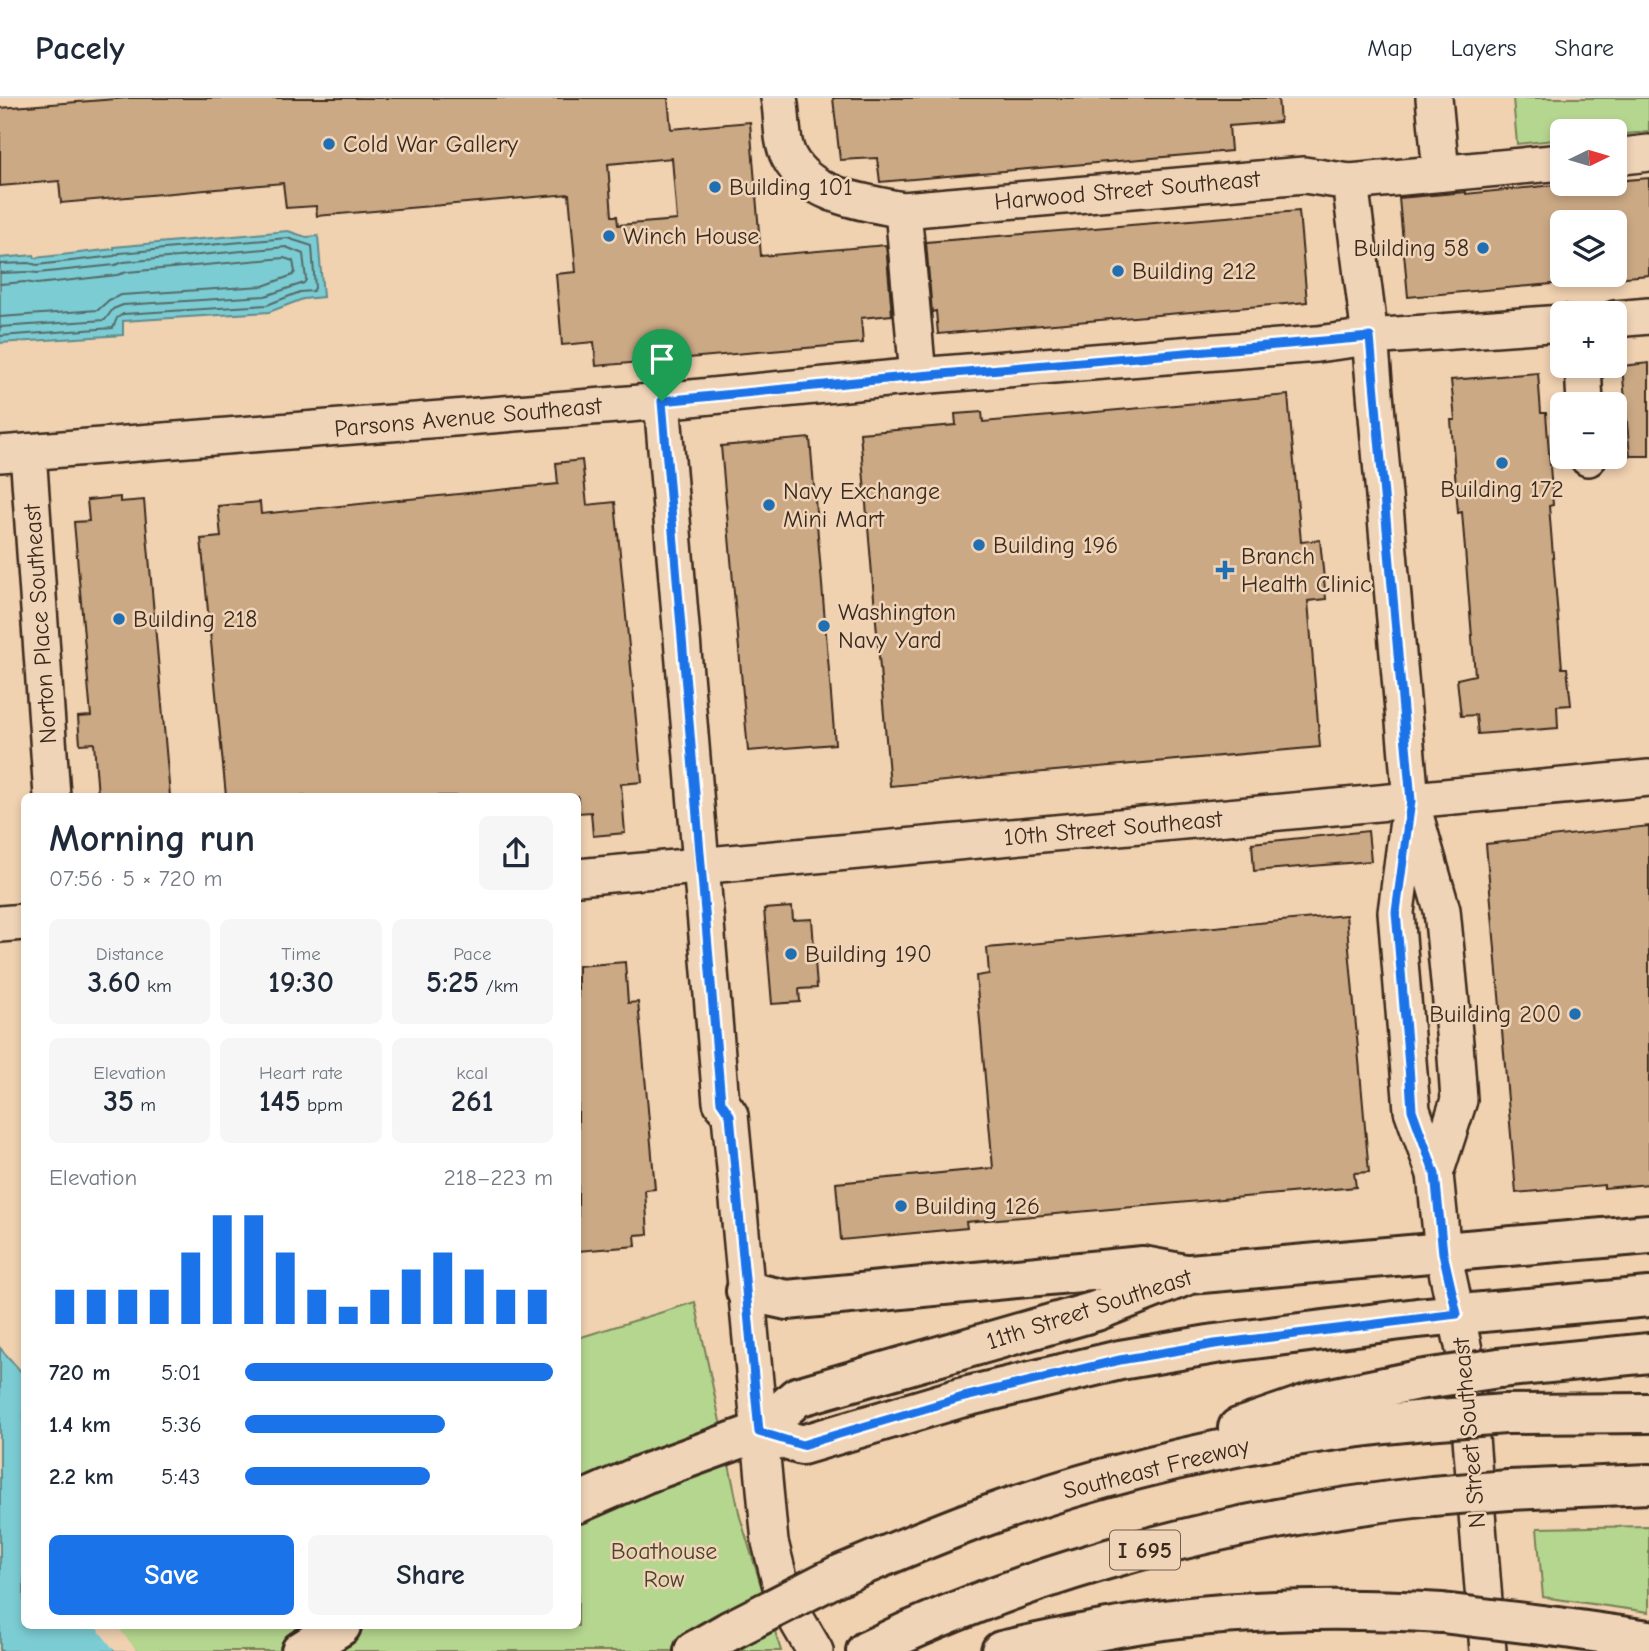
<!DOCTYPE html>
<html lang="en">
<head>
<meta charset="utf-8">
<style>
  body { margin:0; font-family:"Comic Neue",sans-serif; background:#f6f6f7; color:#1f2937; height:100vh; display:flex; flex-direction:column; font-size:26px; white-space:nowrap }
  * { box-sizing:border-box; margin:0 }
  p { font-size:23px; color:#747a83 }
  .icon { flex:none; width:38px; height:38px; fill:none; stroke:currentColor; stroke-width:2; stroke-linecap:round; stroke-linejoin:round }
  .map { position:relative; flex:1; overflow:hidden }
  .sheet { position:absolute; left:21px; top:695px; width:560px; height:836px; display:flex; flex-direction:column; background:#fff; border-radius:10px; box-shadow:0 4px 10px #0003 }
  .sheet>* { flex:none }
  .needle { width:46px; rotate:85deg }
  .fabs { position:absolute; left:1550px; top:21px; display:grid; gap:14px }
  .fabs a { display:grid; place-items:center; width:77px; height:77px; border-radius:10px; background:#fff; box-shadow:0 4px 10px #0003; font-size:35px }
  .pin { position:absolute; display:grid; place-items:center; width:60px; height:60px; color:#fff; margin:-72px -30px; border-radius:50% 50% 50% 0; rotate:-45deg; box-shadow:0 0 7px #0007 }
  .pin .icon { rotate:45deg }
  .round { display:grid; place-items:center; flex:none; width:74px; height:74px; border-radius:10px; background:#f6f6f7 }
  .headline { display:flex; align-items:center; justify-content:space-between; height:119px; padding:0 28px }
  h1 { font-size:38px; font-weight:600; line-height:52px }
  .figures { display:grid; grid-template-columns:repeat(3,1fr); gap:10px; height:119px; padding:7px 28px }
  .figures div { display:grid; align-content:center; border-radius:10px; background:#f6f6f7; text-align:center }
  .figures b { font-size:30px; font-weight:600 }
  .figures small { font-size:19px; font-weight:400 }
  .figures p { font-size:19px }
  .chart { height:196px; padding:14px 28px }
  .chart p { display:flex; justify-content:space-between }
  .chart svg { width:100%; height:126px; margin-top:7px; stroke:#1a73e8; stroke-width:6 }
  .action { display:flex; gap:14px; margin-top:auto; padding:14px 28px }
  .action a { flex:1; height:80px; border-radius:10px; background:#1a73e8; color:#fff; font-size:28px; font-weight:600; line-height:80px; text-align:center }
  .action a+a { background:#f6f6f7; color:#1f2937 }
  ul { padding:0 28px; list-style:none; font-size:23px }
  li { display:grid; grid-template-columns:112px 84px 1fr; align-items:center; height:52px }
  li i { height:18px; border-radius:9px; background:#1a73e8 }
  header { display:flex; align-items:center; gap:42px; box-sizing:border-box; height:98px; padding:0 35px; background:#fff; border-bottom:2px solid #e0e1e3 }
  header strong { font-size:33px }
  nav { display:flex; gap:38px; margin-inline-start:auto; font-size:24px }
  .map>svg:first-child { display:block }
  .green { fill:#b5d68f; stroke:#788056; stroke-width:2 }
  .water { fill:#7bccd4; stroke:#618b8b; stroke-width:2 }
  .pier { fill:#f0d1b0 }
  .lines { fill:none; stroke-linecap:round; stroke-linejoin:round }
  .shore { stroke:#556b67; stroke-width:2 }
  .building { fill:#cba985; stroke:#3b2a1e; stroke-width:2; fill-rule:evenodd }
  .street-casing { stroke:#3b2a1e; stroke-width:40 }
  .secondary-casing { stroke:#3b2a1e; stroke-width:44 }
  .highway-casing { stroke:#3b2a1e; stroke-width:44 }
  .street { stroke:#f0d4b7; stroke-width:35 }
  .secondary { stroke:#f0d4b7; stroke-width:38 }
  .highway { stroke:#f0d4b7; stroke-width:38 }
  .highway-bridge-casing { stroke:#3b2a1e; stroke-width:44; stroke-linecap:butt }
  .highway-bridge { stroke:#f0d4b7; stroke-width:38 }
  .route-casing { stroke:#fff; stroke-width:14 }
  .route { stroke:#1a73e8; stroke-width:9 }
  .poi-dot { fill:#1f6fb2; stroke:#f0d4b7; stroke-width:2.5 }
  .labels { text-anchor:middle; dominant-baseline:central; stroke-width:5; stroke-linejoin:round; paint-order:stroke }
  .shield { fill:#f0d4b7; stroke:#715d4c; stroke-width:2 }
  .shield-label { font-size:23px; font-weight:bold; fill:#3b2a1e }
  .poi-label { font-size:24px; fill:#3b2a1e; stroke:#f0d4b7; text-anchor:start }
  .street-label { font-size:24px; fill:#3b2a1e; stroke:#f0d4b7 }
  .park-label { font-size:24px; fill:#4d442f; stroke:#f0d4b7 }
</style>
</head>
<body>
<header>
<strong>Pacely</strong>
<nav><a>Map</a><a>Layers</a><a>Share</a></nav>
</header>
<div class="map">
<svg width="1649" height="1553" viewBox="0 0 1649 1553">
  <rect width="100%" height="100%" fill="#f0d1b0"/>
  <filter id="ink" filterUnits="userSpaceOnUse"><feTurbulence type="fractalNoise" baseFrequency=".0143" numOctaves="2"/><feDisplacementMap in="SourceGraphic" scale="14" xChannelSelector="R" yChannelSelector="G"/><feConvolveMatrix kernelMatrix="1 2 1 2 8 2 1 2 1" color-interpolation-filters="sRGB"/></filter>
  <g filter="url(#ink)">
    <g class="green">
      <polygon points="1513,0 1649,0 1649,34 1615,37 1615,33 1563,33 1563,41 1517,46"/>
      <polygon points="695,1204 740,1419 781,1553 134,1553 112,1528 578,1528 578,1240"/>
      <polygon points="1649,1428 1649,1514 1543,1499 1537,1430"/>
    </g>
    <g class="water">
      <polygon points="288,133 306,139 318,138 323,199 303,201 269,214 123,223 123,237 0,245 0,160 34,157 35,160 114,151 114,149"/>
      <polygon points="0,1250 24,1277 24,1528 112,1528 134,1553 0,1553"/>
    </g>
    <polygon class="pier" points="95,1528 117,1528 137,1553 115,1553"/>
    <g class="lines">
      <g class="shore">
        <polyline points="0,166 29,165 37,167 114,158 120,155 287,140 312,148 315,190 313,193 300,194 267,207 123,216 117,220 113,230 0,238"/>
        <polyline points="0,175 27,174 38,175 115,167 124,164 286,149 303,156 306,182 304,185 265,198 123,207 113,211 105,222 0,229"/>
        <polyline points="0,186 25,184 37,186 117,177 127,174 284,160 293,163 295,174 293,177 263,188 121,197 109,202 98,212 0,219"/>
      </g>
    </g>
    <g class="building">
      <path d="M129,0H668L671,31L750,24L761,158L886,147L892,217L861,220L863,245L596,268L594,244L562,247L556,176L576,174L569,96L317,118L316,108L286,110L283,85L61,105L59,83L0,88V10ZM672,60L677,122L618,127L617,118H612L608,66Z"/>
      <polygon points="833,0 1278,0 1280,24 1229,28 1231,53 880,84 877,60 840,62"/>
      <polygon points="1649,80 1649,177 1615,180 1615,124 1563,124 1563,185 1408,199 1399,100 1466,94 1466,96 1564,86 1615,86 1615,83"/>
      <polygon points="1299,113 1307,204 938,236 936,213 932,214 926,144"/>
      <polygon points="1649,265 1649,358 1630,358 1622,268"/>
      <polygon points="1538,275 1541,315 1546,315 1553,407 1549,408 1562,570 1567,570 1571,607 1557,608 1558,630 1478,636 1476,617 1461,618 1457,581 1475,577 1462,414 1458,415 1451,322 1455,322 1451,282"/>
      <polygon points="1288,297 1301,444 1320,442 1326,501 1308,503 1320,649 890,688 860,335 956,327 955,316 982,314 983,324"/>
      <polygon points="810,340 835,646 748,653 721,348"/>
      <polygon points="582,362 587,407 615,404 642,684 621,686 625,735 593,738 591,714 578,715 578,698 226,698 201,441 221,439 218,408 260,404 261,416 558,386 556,365"/>
      <polygon points="120,399 120,404 144,402 170,698 98,698 94,645 80,646 78,619 91,618 74,424 89,423 87,402"/>
      <polygon points="1649,728 1649,1086 1604,1090 1604,1087 1516,1095 1486,746"/>
      <polygon points="1368,733 1371,763 1254,773 1252,745"/>
      <polygon points="792,809 793,822 812,821 817,890 799,891 800,904 772,906 764,811"/>
      <polygon points="1346,817 1369,1074 1354,1075 1356,1089 966,1124 967,1130 841,1142 836,1085 993,1070 976,878 989,876 987,850"/>
      <polygon points="625,864 628,905 638,904 647,1000 655,1091 645,1092 648,1136 635,1137 636,1148 578,1153 578,868"/>
    </g>
    <g class="lines">
      <g class="street-casing">
        <g id="street">
          <path d="M779,0C783,19 780,42 789,59C810,99 864,104 903,112L1304,77L1350,84L1563,64"/>
          <polyline points="1434,0 1441,75"/>
          <polyline points="1615,59 1649,55"/>
          <polyline points="1350,84 1370,239 1411,703 1442,812 1455,945 1459,1002 1435,1076"/>
          <polyline points="903,112 918,278"/>
          <polyline points="1615,221 1649,218"/>
          <polyline points="1583,268 1585,306"/>
          <polyline points="662,303 721,1004 730,1017 770,1444 784,1500 815,1553"/>
          <polyline points="28,354 52,698"/>
          <polyline points="0,356 629,306 918,278 1317,246 1370,239 1563,225"/>
          <polyline points="1588,359 1588,360"/>
          <polyline points="1409,715 1396,814 1412,1012 1435,1076 1443,1155 1464,1252 1488,1553"/>
          <polyline points="578,779 1649,680"/>
          <polyline points="0,826 24,824"/>
        </g>
      </g>
      <g class="secondary-casing">
        <g id="secondary">
          <polyline points="746,1193 787,1202 1143,1168 1185,1176"/>
          <polyline points="759,1334 802,1347 960,1300 1120,1262 1215,1246 1417,1220 1649,1199"/>
          <polyline points="578,1405 644,1376 759,1334 797,1299 1096,1213 1190,1176 1649,1136"/>
          <polyline points="301,1553 341,1528"/>
        </g>
      </g>
      <g class="highway-casing">
        <g id="highway">
          <polyline points="1499,1270 1649,1255"/>
          <polyline points="1505,1316 1649,1315"/>
          <polyline points="1238,1330 1316,1303 1418,1282"/>
          <polyline points="1509,1392 1649,1386"/>
          <path d="M837,1478C883,1459 929,1439 975,1422C1120,1369 1272,1335 1426,1322"/>
          <polyline points="1558,1529 1649,1542"/>
          <polyline points="694,1553 731,1532"/>
          <path d="M866,1553C1042,1468 1238,1419 1432,1398"/>
          <path d="M1001,1553C1061,1540 1120,1527 1180,1520C1267,1510 1355,1510 1442,1515"/>
        </g>
      </g>
      <use href="#street" class="street"/>
      <use href="#secondary" class="secondary"/>
      <use href="#highway" class="highway"/>
      <g class="highway-bridge-casing">
        <g id="highway-bridge">
          <polyline points="1418,1282 1499,1270"/>
          <polyline points="1426,1322 1505,1316"/>
          <polyline points="1432,1398 1509,1392"/>
          <polyline points="1442,1515 1558,1529"/>
          <polyline points="731,1532 837,1478"/>
        </g>
      </g>
      <use href="#highway-bridge" class="highway-bridge"/>
    </g>
  </g>
  <g class="lines" filter="url(#ink)">
    <g class="route-casing">
      <polygon id="route" points="1370,239 1411,703 1396,814 1409,968 1412,1012 1435,1076 1443,1155 1457,1216 1215,1246 1120,1262 960,1300 802,1347 759,1334 730,1017 721,1004 662,303 896,280"/>
    </g>
    <use href="#route" class="route"/>
  </g>
  <g class="poi-dot">
    <circle cx="329" cy="46" r="7"/>
    <circle cx="715" cy="89" r="7"/>
    <circle cx="609" cy="138" r="7"/>
    <circle cx="1483" cy="150" r="7"/>
    <circle cx="1118" cy="173" r="7"/>
    <circle cx="1502" cy="365" r="7"/>
    <circle cx="769" cy="407" r="7"/>
    <circle cx="979" cy="447" r="7"/>
    <path d="M1221.5 461.5h7v7h7v7h-7v7h-7v-7h-7v-7h7z"/>
    <circle cx="119" cy="521" r="7"/>
    <circle cx="824" cy="528" r="7"/>
    <circle cx="791" cy="856" r="7"/>
    <circle cx="1575" cy="916" r="7"/>
    <circle cx="901" cy="1108" r="7"/>
  </g>
  <g class="labels">
    <rect class="shield" x="1110" y="1432.5" width="70" height="39" rx="5"/>
    <g class="shield-label">
      <text x="1145" y="1452">I 695</text>
    </g>
    <g class="poi-label">
      <text x="343" y="46">Cold War Gallery</text>
      <text x="729" y="89">Building 101</text>
      <text x="623" y="138">Winch House</text>
      <text x="1469" y="150" text-anchor="end">Building 58</text>
      <text x="1132" y="173">Building 212</text>
      <text x="1502" y="391" text-anchor="middle">Building 172</text>
      <text x="783" y="393">Navy Exchange<tspan x="783" dy="28">Mini Mart</tspan></text>
      <text x="993" y="447">Building 196</text>
      <text x="1241" y="458">Branch<tspan x="1241" dy="28">Health Clinic</tspan></text>
      <text x="838" y="514">Washington<tspan x="838" dy="28">Navy Yard</tspan></text>
      <text x="133" y="521">Building 218</text>
      <text x="805" y="856">Building 190</text>
      <text x="1561" y="916" text-anchor="end">Building 200</text>
      <text x="915" y="1108">Building 126</text>
    </g>
    <g class="street-label">
      <text transform="translate(1127 92) rotate(-5)">Harwood Street Southeast</text>
      <text transform="translate(468 319) rotate(-5)">Parsons Avenue Southeast</text>
      <text transform="translate(40 526) rotate(-94)">Norton Place Southeast</text>
      <text transform="translate(1113 730) rotate(-5)">10th Street Southeast</text>
      <text transform="translate(1089 1211) rotate(-18)">11th Street Southeast</text>
      <text transform="translate(1469 1335) rotate(-95)">N Street Southeast</text>
      <text transform="translate(1156 1370) rotate(-14)">Southeast Freeway</text>
    </g>
    <g class="park-label">
      <text x="664" y="1453">Boathouse<tspan x="664" dy="28">Row</tspan></text>
    </g>
  </g>
</svg>
<div class="fabs">
<a><svg class="needle" viewBox="-14 -14 28 28"><path d="M0-13l5 13h-10z" fill="#e53935"/><path d="M0 13l5-13h-10z" fill="#747a83"/></svg></a>
<a><svg class="icon" aria-label="layers" viewBox="0 0 24 24"><path d="M12 4l9 5-9 5-9-5zM3 14l9 5 9-5"/></svg></a>
<a>+</a>
<a>−</a>
</div>
<div class="pin" style="left:662px;top:303px;background:#1e9e55"><svg class="icon" aria-label="arrive" viewBox="0 0 24 24"><path d="M6 21V4h12l-3 4 3 4H6"/></svg></div>
<section class="sheet">
<div class="headline"><div><h1>Morning run</h1><p>07:56 · 5 × 720 m</p></div><a class="round"><svg class="icon" aria-label="share" viewBox="0 0 24 24"><path d="M12 15V3M7 8l5-5 5 5M5 13v7h14v-7"/></svg></a></div>
<div class="figures">
<div><p>Distance</p><b>3.60<small> km</small></b></div>
<div><p>Time</p><b>19:30</b></div>
<div><p>Pace</p><b>5:25<small> /km</small></b></div>
</div>
<div class="figures">
<div><p>Elevation</p><b>35<small> m</small></b></div>
<div><p>Heart rate</p><b>145<small> bpm</small></b></div>
<div><p>kcal</p><b>261</b></div>
</div>
<div class="chart"><p><span>Elevation</span>218–223 m</p>
<svg viewBox="0 0 160 44" preserveAspectRatio="none"><path d="M5 44V32M15 44V32M25 44V32M35 44V32M45 44V19M55 44V6M65 44V6M75 44V19M85 44V32M95 44V38M105 44V32M115 44V25M125 44V19M135 44V25M145 44V32M155 44V32"/></svg>
</div>
<ul>
<li><b>720 m</b>5:01<i style="width:100%"></i></li>
<li><b>1.4 km</b>5:36<i style="width:65%"></i></li>
<li><b>2.2 km</b>5:43<i style="width:60%"></i></li>
</ul>
<div class="action"><a>Save</a><a>Share</a></div>
</section>
</div>
</body>
</html>
